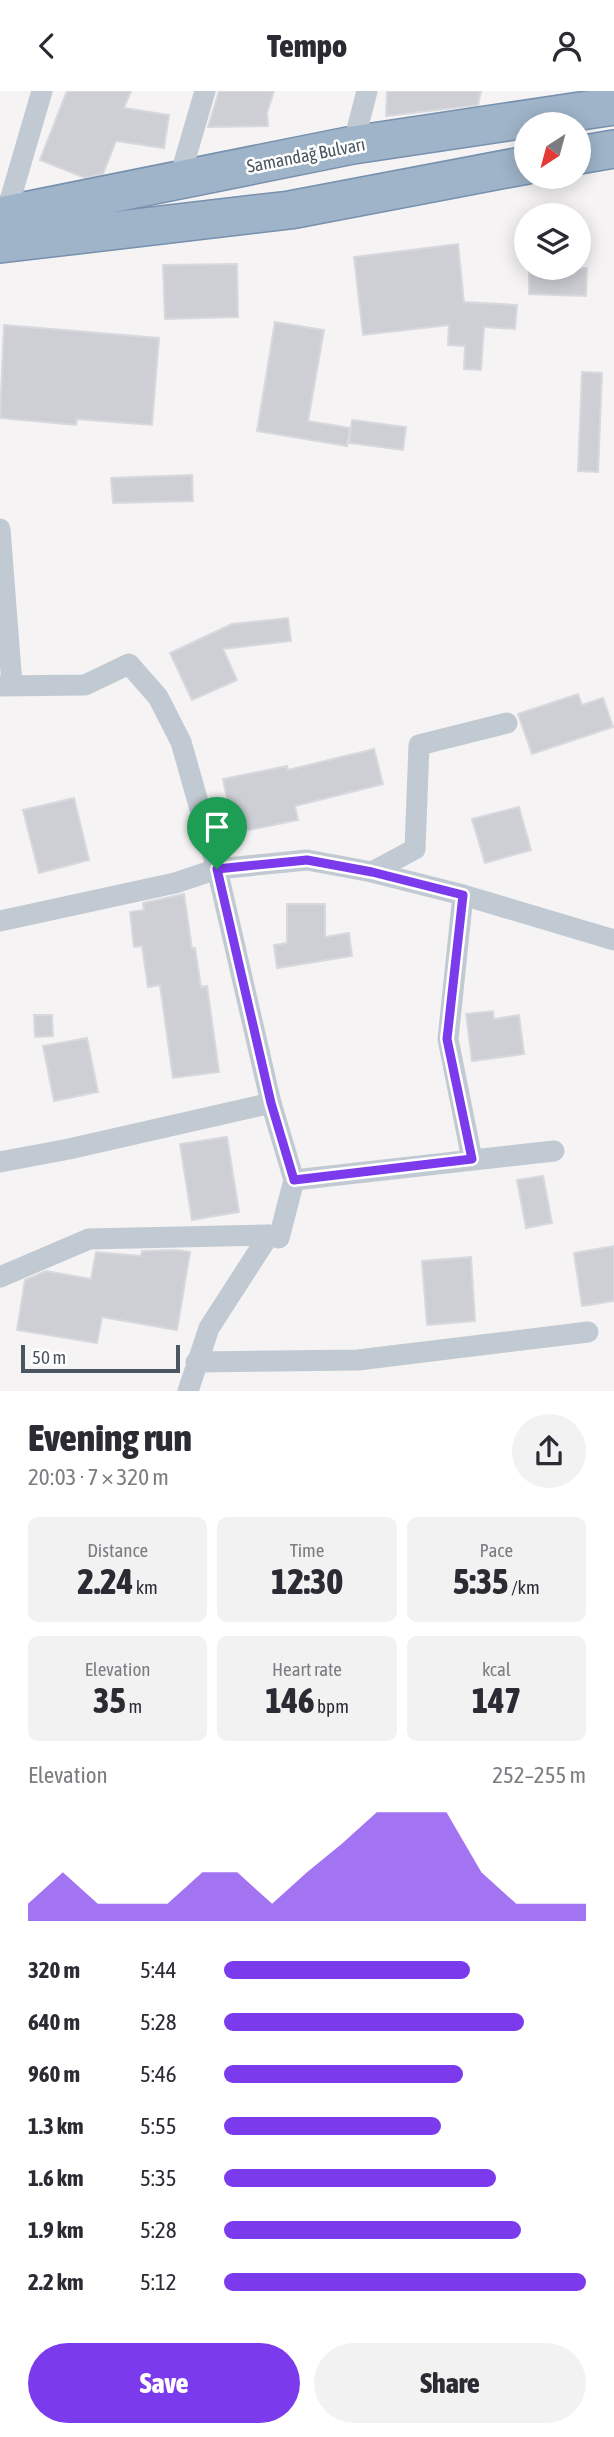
<!DOCTYPE html>
<html lang="en">
<head>
<meta charset="utf-8">
<style>
  body { margin:0; font-family:"Asap Condensed",sans-serif; background:#f2f2f3; color:#2b2b33; height:100vh; display:flex; flex-direction:column; font-size:26px; white-space:nowrap }
  * { box-sizing:border-box; margin:0 }
  p { font-size:23px; color:#7c7c81 }
  .icon { flex:none; width:38px; height:38px; fill:none; stroke:currentColor; stroke-width:2; stroke-linecap:round; stroke-linejoin:round }
  .map { position:relative; height:1300px; overflow:hidden }
  .side { display:flex; flex-direction:column; background:#fff; flex:1 }
  .side>* { flex:none }
  .needle { width:46px; rotate:216deg }
  .fabs { position:absolute; left:514px; top:21px; display:grid; gap:14px }
  .fabs a { display:grid; place-items:center; width:77px; height:77px; border-radius:50%; background:#fff; box-shadow:0 4px 18px #0003; font-size:35px }
  .scale { position:absolute; left:21px; bottom:18px; width:159px; box-sizing:border-box; padding-left:7px; border:4px solid #4a5661; border-top:0; font-size:19px; line-height:24px; white-space:nowrap; color:#4a5661; -webkit-text-stroke:5px #fff; paint-order:stroke }
  .pin { position:absolute; display:grid; place-items:center; width:60px; height:60px; color:#fff; margin:-72px -30px; border-radius:50% 50% 50% 0; rotate:-45deg; box-shadow:0 0 7px #0007 }
  .pin .icon { rotate:45deg }
  .round { display:grid; place-items:center; flex:none; width:74px; height:74px; border-radius:37px; background:#f2f2f3 }
  .headline { display:flex; align-items:center; justify-content:space-between; height:119px; padding:0 28px }
  h1 { font-size:38px; font-weight:800; line-height:52px }
  .figures { display:grid; grid-template-columns:repeat(3,1fr); gap:10px; height:119px; padding:7px 28px }
  .figures div { display:grid; align-content:center; border-radius:10px; background:#f2f2f3; text-align:center }
  .figures b { font-size:35px; font-weight:800 }
  .figures small { font-size:19px; font-weight:400 }
  .figures p { font-size:19px }
  .chart { height:196px; padding:14px 28px }
  .chart p { display:flex; justify-content:space-between }
  .chart svg { width:100%; height:126px; margin-top:7px; fill:#7c3aed; opacity:.7 }
  .action { display:flex; gap:14px; margin-top:auto; padding:14px 28px }
  .action a { flex:1; height:80px; border-radius:42px; background:#7c3aed; color:#fff; font-size:28px; font-weight:800; line-height:80px; text-align:center }
  .action a+a { background:#f2f2f3; color:#2b2b33 }
  ul { padding:0 28px; list-style:none; font-size:23px }
  li { display:grid; grid-template-columns:112px 84px 1fr; align-items:center; height:52px }
  li i { height:18px; border-radius:9px; background:#7c3aed }
  header { display:flex; justify-content:space-between; align-items:center; height:91px; padding:0 28px; background:#fff; font-size:32px; font-weight:800 }
  .map>svg:first-child { display:block }
  .building { fill:#cdcfd5; stroke:#d7d9de; stroke-width:2 }
  .lines { fill:none; stroke-linecap:round; stroke-linejoin:round }
  .trunk-casing { stroke:#7690ad; stroke-width:40 }
  .minor { stroke:#c1cad2; stroke-width:21 }
  .trunk { stroke:#9fb4c9; stroke-width:37 }
  .route-casing { stroke:#fff; stroke-width:14 }
  .route { stroke:#7c3aed; stroke-width:9 }
  .labels { text-anchor:middle; dominant-baseline:central; stroke-width:5; stroke-linejoin:round; paint-order:stroke }
  .street-label { font-size:18px; fill:#4a5661; stroke:#fff }
</style>
</head>
<body>
<header><svg class="icon" aria-label="back" viewBox="0 0 24 24"><path d="M15 5l-7 7 7 7"/></svg>Tempo<svg class="icon" aria-label="person" viewBox="0 0 24 24"><circle cx="12" cy="8" r="4"/><path d="M4 21q1-7 8-7t8 7"/></svg></header>
<div class="map">
<svg width="614" height="1300" viewBox="0 0 614 1300">
  <rect width="100%" height="100%" fill="#f5f3f3"/>
  <g class="building">
    <polygon points="67,0 131,0 124,17 169,24 164,57 116,50 103,83 85,87 40,69"/>
    <polygon points="219,0 274,0 267,22 268,35 208,36"/>
    <polygon points="387,0 481,0 478,14 386,25"/>
    <polygon points="458,153 464,211 517,214 515,238 484,236 481,279 464,278 465,255 448,254 449,234 363,244 354,166"/>
    <polygon points="237,173 238,226 165,228 163,174"/>
    <polygon points="529,177 587,177 586,205 529,203"/>
    <polygon points="275,231 324,239 308,330 350,337 347,355 257,340"/>
    <polygon points="4,234 159,247 152,334 77,328 76,334 0,327"/>
    <polygon points="582,281 602,282 598,381 578,380"/>
    <polygon points="352,329 406,336 403,359 349,352"/>
    <polygon points="192,384 193,410 113,412 111,387"/>
    <polygon points="288,527 291,550 223,558 237,589 192,609 170,562 232,533"/>
    <polygon points="578,603 582,614 603,607 613,636 532,663 518,623"/>
    <polygon points="374,658 383,693 295,715 298,729 234,742 223,688 287,675 288,679"/>
    <polygon points="74,707 89,769 39,782 23,719"/>
    <polygon points="519,716 531,759 485,772 472,728"/>
    <polygon points="184,803 192,858 195,857 201,896 207,895 219,981 173,987 160,894 148,896 142,855 134,856 130,821 144,819 143,812"/>
    <polygon points="287,813 325,813 325,846 349,842 352,865 277,877 274,854 287,852"/>
    <polygon points="493,920 494,928 519,924 524,963 472,970 466,923"/>
    <polygon points="34,924 52,924 53,945 35,946"/>
    <polygon points="87,947 98,1001 54,1010 43,955"/>
    <polygon points="227,1046 239,1121 192,1129 180,1053"/>
    <polygon points="543,1085 552,1132 526,1137 517,1089"/>
    <polygon points="614,1155 614,1210 582,1215 574,1162"/>
    <polygon points="177,1159 190,1161 177,1239 102,1226 97,1252 17,1239 25,1189 46,1180 91,1188 96,1161 141,1165 142,1160"/>
    <polygon points="471,1166 475,1230 427,1234 422,1170"/>
  </g>
  <g class="lines">
    <g class="trunk-casing">
      <g id="trunk">
        <polyline points="579,64 614,58"/>
        <polyline points="0,125 353,54 614,15"/>
        <polyline points="0,153 290,119 527,74"/>
      </g>
    </g>
    <g class="minor">
      <polyline points="353,54 367,0"/>
      <polyline points="179,89 205,0"/>
      <polyline points="6,123 42,0"/>
      <polyline points="0,438 12,594"/>
      <polyline points="0,595 85,594 129,573 158,606 181,651 217,778 271,1012 294,1089 279,1147 269,1144 209,1237 188,1300"/>
      <polyline points="372,781 415,758 419,654 507,632"/>
      <polyline points="463,804 448,948 472,1068"/>
      <polyline points="0,830 175,792 217,778 307,769 372,781 463,804 614,849"/>
      <polyline points="0,1071 69,1058 271,1012"/>
      <polyline points="294,1089 554,1060"/>
      <polyline points="0,1186 89,1148 269,1144"/>
      <polyline points="196,1271 358,1269 588,1241"/>
    </g>
    <use href="#trunk" class="trunk"/>
  </g>
  <g class="lines">
    <g class="route-casing">
      <polygon id="route" points="307,769 372,781 463,804 447,948 472,1068 294,1089 271,1012 217,778"/>
    </g>
    <use href="#route" class="route"/>
  </g>
  <g class="labels">
    <g class="street-label">
      <text transform="translate(306 64) rotate(-11)">Samandağ Bulvarı</text>
    </g>
  </g>
</svg>
<div class="fabs">
<a><svg class="needle" viewBox="-14 -14 28 28"><path d="M0-13l5 13h-10z" fill="#e53935"/><path d="M0 13l5-13h-10z" fill="#7c7c81"/></svg></a>
<a><svg class="icon" aria-label="layers" viewBox="0 0 24 24"><path d="M12 4l9 5-9 5-9-5zM3 14l9 5 9-5"/></svg></a>
</div>
<div class="scale">50 m</div>
<div class="pin" style="left:217px;top:778px;background:#1e9e55"><svg class="icon" aria-label="arrive" viewBox="0 0 24 24"><path d="M6 21V4h12l-3 4 3 4H6"/></svg></div>
</div>
<section class="side">
<div class="headline"><div><h1>Evening run</h1><p>20:03 · 7 × 320 m</p></div><a class="round"><svg class="icon" aria-label="share" viewBox="0 0 24 24"><path d="M12 15V3M7 8l5-5 5 5M5 13v7h14v-7"/></svg></a></div>
<div class="figures">
<div><p>Distance</p><b>2.24<small> km</small></b></div>
<div><p>Time</p><b>12:30</b></div>
<div><p>Pace</p><b>5:35<small> /km</small></b></div>
</div>
<div class="figures">
<div><p>Elevation</p><b>35<small> m</small></b></div>
<div><p>Heart rate</p><b>146<small> bpm</small></b></div>
<div><p>kcal</p><b>147</b></div>
</div>
<div class="chart"><p><span>Elevation</span>252–255 m</p>
<svg viewBox="0 0 160 44" preserveAspectRatio="none"><path d="M0 44V38L10 27L20 38L30 38L40 38L50 27L60 27L70 38L80 27L90 17L100 6L110 6L120 6L130 27L140 38L150 38L160 38V44z"/></svg>
</div>
<ul>
<li><b>320 m</b>5:44<i style="width:68%"></i></li>
<li><b>640 m</b>5:28<i style="width:83%"></i></li>
<li><b>960 m</b>5:46<i style="width:66%"></i></li>
<li><b>1.3 km</b>5:55<i style="width:60%"></i></li>
<li><b>1.6 km</b>5:35<i style="width:75%"></i></li>
<li><b>1.9 km</b>5:28<i style="width:82%"></i></li>
<li><b>2.2 km</b>5:12<i style="width:100%"></i></li>
</ul>
<div class="action"><a>Save</a><a>Share</a></div>
</section>
</body>
</html>
